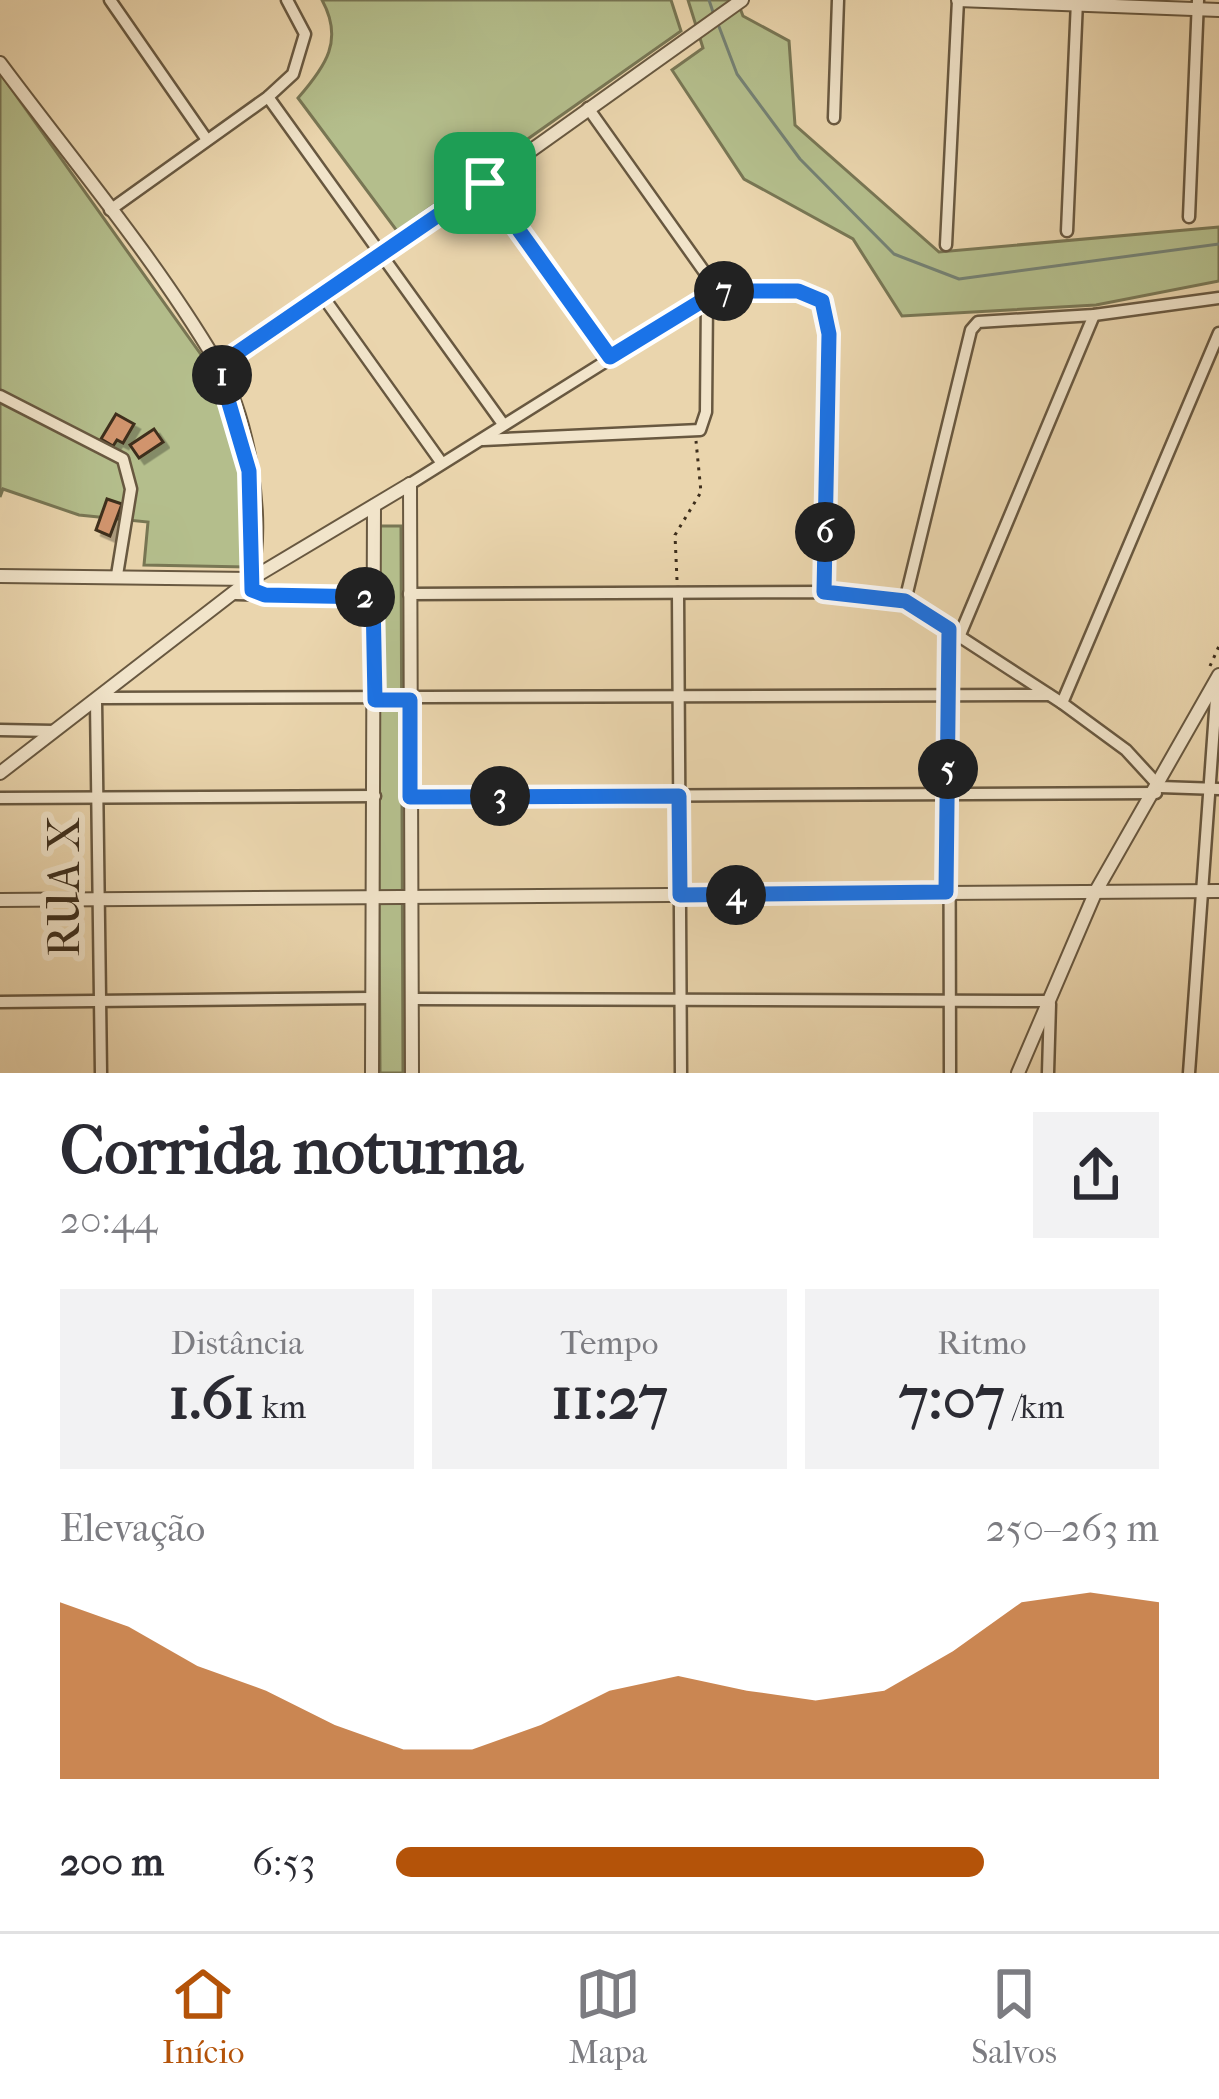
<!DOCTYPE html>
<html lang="pt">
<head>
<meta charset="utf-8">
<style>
  body { margin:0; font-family:"IM FELL French Canon",serif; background:#f2f2f3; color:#2b2b33; height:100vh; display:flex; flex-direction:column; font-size:45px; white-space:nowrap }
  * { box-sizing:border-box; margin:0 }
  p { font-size:39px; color:#7c7c81 }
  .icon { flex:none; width:66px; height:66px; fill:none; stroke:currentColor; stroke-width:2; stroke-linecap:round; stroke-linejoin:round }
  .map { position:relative; height:1073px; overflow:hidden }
  .drawer { display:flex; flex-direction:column; background:#fff; flex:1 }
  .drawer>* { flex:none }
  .pin { position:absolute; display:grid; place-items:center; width:102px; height:102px; color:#fff; margin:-51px; border-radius:24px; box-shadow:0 6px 18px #0006 }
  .km { position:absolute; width:60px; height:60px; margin:-30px; border-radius:50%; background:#222; color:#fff; font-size:33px; line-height:60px; text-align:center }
  .round { display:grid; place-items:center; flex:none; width:126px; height:126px; border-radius:0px; background:#f2f2f3 }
  .headline { display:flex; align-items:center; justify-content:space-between; height:204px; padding:0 60px }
  h1 { font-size:66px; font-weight:700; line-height:90px }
  .stats { display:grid; grid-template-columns:repeat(3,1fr); gap:18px; height:204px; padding:12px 60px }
  .stats div { display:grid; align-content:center; border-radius:0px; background:#f2f2f3; text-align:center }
  .stats b { font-size:60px; font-weight:700 }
  .stats small { font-size:33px; font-weight:400 }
  .stats p { font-size:33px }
  .chart { height:336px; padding:24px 60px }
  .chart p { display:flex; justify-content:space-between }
  .chart svg { width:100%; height:216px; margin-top:12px; fill:#b45309; opacity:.7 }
  ul { padding:0 60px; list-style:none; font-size:39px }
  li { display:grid; grid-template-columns:192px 144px 1fr; align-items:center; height:90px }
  li i { height:30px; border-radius:15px; background:#b45309 }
  .tabs { display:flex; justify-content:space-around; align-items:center; height:168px; border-top:3px solid #e1e1e2; background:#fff; font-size:33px; color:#7c7c81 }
  .tabs a { display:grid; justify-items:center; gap:6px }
  .tabs .selected { color:#b45309 }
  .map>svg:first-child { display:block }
  .green { fill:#b4be8c; stroke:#787654; stroke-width:3 }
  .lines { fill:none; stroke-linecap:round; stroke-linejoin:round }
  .stream { stroke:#748174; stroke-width:3 }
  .building { fill:#d2956e; stroke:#3d2e1c; stroke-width:3; filter:url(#shadow) }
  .minor-casing { stroke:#685840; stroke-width:15 }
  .tertiary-casing { stroke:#685840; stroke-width:16 }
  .path { stroke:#3d2e1c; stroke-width:3; stroke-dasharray:3 6; stroke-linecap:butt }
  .minor { stroke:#f1e4ca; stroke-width:10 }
  .tertiary { stroke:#f1e4ca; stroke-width:12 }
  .route-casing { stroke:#fff; stroke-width:24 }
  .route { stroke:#1a73e8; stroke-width:15 }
  .labels { text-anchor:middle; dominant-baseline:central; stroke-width:12; stroke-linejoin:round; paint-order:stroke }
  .street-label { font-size:45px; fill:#3d2e1c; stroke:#f1e4ca }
</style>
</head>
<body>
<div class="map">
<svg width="1219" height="1073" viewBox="0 0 1219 1073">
  <defs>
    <filter id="shadow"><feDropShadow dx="5.5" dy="5.5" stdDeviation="0" flood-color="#0004"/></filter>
  </defs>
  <rect width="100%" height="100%" fill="#ead5ad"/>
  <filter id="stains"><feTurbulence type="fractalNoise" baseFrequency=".00167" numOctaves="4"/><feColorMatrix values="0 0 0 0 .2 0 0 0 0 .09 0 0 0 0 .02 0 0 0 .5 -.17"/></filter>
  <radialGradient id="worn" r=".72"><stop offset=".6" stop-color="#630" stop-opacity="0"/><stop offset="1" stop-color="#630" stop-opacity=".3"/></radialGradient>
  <g class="green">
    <path d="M322,0H671L681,31L397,231L298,98C326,66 344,40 322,0Z"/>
    <polygon points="688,0 737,0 743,16 789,41 795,125 939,252 1219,227 1219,281 1096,305 902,316 853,239 744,179 672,70 703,48"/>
    <polygon points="0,73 212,370 240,451 247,567 144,565 148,522 79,515 3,489 0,497"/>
    <polygon points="377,526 401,526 403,1073 380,1073"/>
  </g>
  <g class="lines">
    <g class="stream">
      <polyline points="709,0 714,15"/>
      <polyline points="718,24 737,74 800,159 894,254 959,279 1219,244"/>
    </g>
  </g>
  <g class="building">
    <polygon points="116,414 134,424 123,443 117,440 113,446 101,439"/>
    <polygon points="154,429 163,442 139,458 130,445"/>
    <polygon points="107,499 122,504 110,536 96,530"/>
  </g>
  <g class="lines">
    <g class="minor-casing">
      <g id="minor">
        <polyline points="110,0 205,137"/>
        <polyline points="268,97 503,424"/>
        <polyline points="588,108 718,291"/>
        <polyline points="834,118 838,0"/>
        <polyline points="485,183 610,357"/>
        <polyline points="110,210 268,97 293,74 305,34 287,0"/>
        <polyline points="1189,217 1198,0"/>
        <polyline points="1067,231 1077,1"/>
        <polyline points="946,245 958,0"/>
        <polyline points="324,298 441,462"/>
        <polyline points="0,396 123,459 131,489 117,575"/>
        <polyline points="483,440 700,430 706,412 707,298"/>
        <polyline points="410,484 718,291 815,294 822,301 829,334 824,592"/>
        <polyline points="678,593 681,1073"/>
        <polyline points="236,594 373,597"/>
        <polyline points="409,594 824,592 905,601 1062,703 1126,750 1160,787 1219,789"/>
        <polyline points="905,601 971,330 978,322 1094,315 1219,298"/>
        <polyline points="949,629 950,1073"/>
        <polyline points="959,637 1094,315"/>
        <polyline points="101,698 1049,695"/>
        <polyline points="96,701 101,1073"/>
        <polyline points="1062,703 1219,333"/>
        <polyline points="0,730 54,731"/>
        <polyline points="410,797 1156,793"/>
        <polyline points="0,798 375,796"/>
        <polyline points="413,999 1048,1001"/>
        <polyline points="0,1002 372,998"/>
        <polyline points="1048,1073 1050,1004"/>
        <polyline points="1189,1073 1217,684"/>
      </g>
    </g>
    <g class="tertiary-casing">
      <g id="tertiary">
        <polyline points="958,0 1219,10"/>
        <path d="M0,63C73,161 155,258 217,363C249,420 265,516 251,579"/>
        <polyline points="218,366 324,298 742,0"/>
        <polyline points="410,484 412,1073"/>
        <polyline points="0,576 251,579"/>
        <polyline points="0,773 251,579 410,484"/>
        <polyline points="0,900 1219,891"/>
        <polyline points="372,1073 374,506"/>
        <polyline points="1018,1073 1096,891 1219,675"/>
      </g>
    </g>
    <g class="path">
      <polyline points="677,580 675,535 701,492 696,441"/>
      <polyline points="1210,666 1219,646"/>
    </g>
    <use href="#minor" class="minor"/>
    <use href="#tertiary" class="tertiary"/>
  </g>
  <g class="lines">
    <g class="route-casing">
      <polygon id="route" points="485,183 610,357 718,291 798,291 822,301 829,334 824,592 905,601 949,629 946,892 680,895 679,796 410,797 410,700 375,700 373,597 265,595 252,590 249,471 218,366"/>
    </g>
    <use href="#route" class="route"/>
  </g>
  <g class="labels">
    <g class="street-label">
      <text transform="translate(64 887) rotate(-90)">RUA X</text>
    </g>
  </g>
  <rect width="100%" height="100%" filter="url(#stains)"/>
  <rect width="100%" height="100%" fill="url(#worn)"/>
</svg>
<div class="pin" style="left:485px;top:183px;background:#1e9e55"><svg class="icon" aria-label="arrive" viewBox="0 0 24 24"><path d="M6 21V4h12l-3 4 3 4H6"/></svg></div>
<b class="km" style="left:222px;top:375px">1</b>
<b class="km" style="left:365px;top:597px">2</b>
<b class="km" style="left:500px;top:796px">3</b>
<b class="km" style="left:736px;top:895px">4</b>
<b class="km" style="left:948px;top:769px">5</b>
<b class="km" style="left:825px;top:532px">6</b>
<b class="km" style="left:724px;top:291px">7</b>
</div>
<section class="drawer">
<div class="headline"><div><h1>Corrida noturna</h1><p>20:44</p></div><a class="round"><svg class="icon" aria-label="share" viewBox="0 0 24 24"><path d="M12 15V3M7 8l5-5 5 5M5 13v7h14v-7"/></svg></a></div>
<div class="stats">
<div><p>Distância</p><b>1.61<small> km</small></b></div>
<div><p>Tempo</p><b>11:27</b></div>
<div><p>Ritmo</p><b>7:07<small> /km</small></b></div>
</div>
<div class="chart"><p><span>Elevação</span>250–263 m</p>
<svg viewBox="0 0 160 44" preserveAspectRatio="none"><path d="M0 44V8L10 13L20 21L30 26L40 33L50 38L60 38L70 33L80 26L90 23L100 26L110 28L120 26L130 18L140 8L150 6L160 8V44z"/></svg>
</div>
<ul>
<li><b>200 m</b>6:53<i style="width:77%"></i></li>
</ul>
</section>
<nav class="tabs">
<a class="selected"><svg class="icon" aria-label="home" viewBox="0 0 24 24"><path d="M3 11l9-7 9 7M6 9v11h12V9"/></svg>Início</a>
<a><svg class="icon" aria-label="map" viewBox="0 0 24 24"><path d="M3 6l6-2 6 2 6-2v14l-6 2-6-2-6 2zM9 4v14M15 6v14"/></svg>Mapa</a>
<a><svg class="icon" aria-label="saved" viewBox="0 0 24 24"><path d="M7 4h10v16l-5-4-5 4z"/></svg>Salvos</a>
</nav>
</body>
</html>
